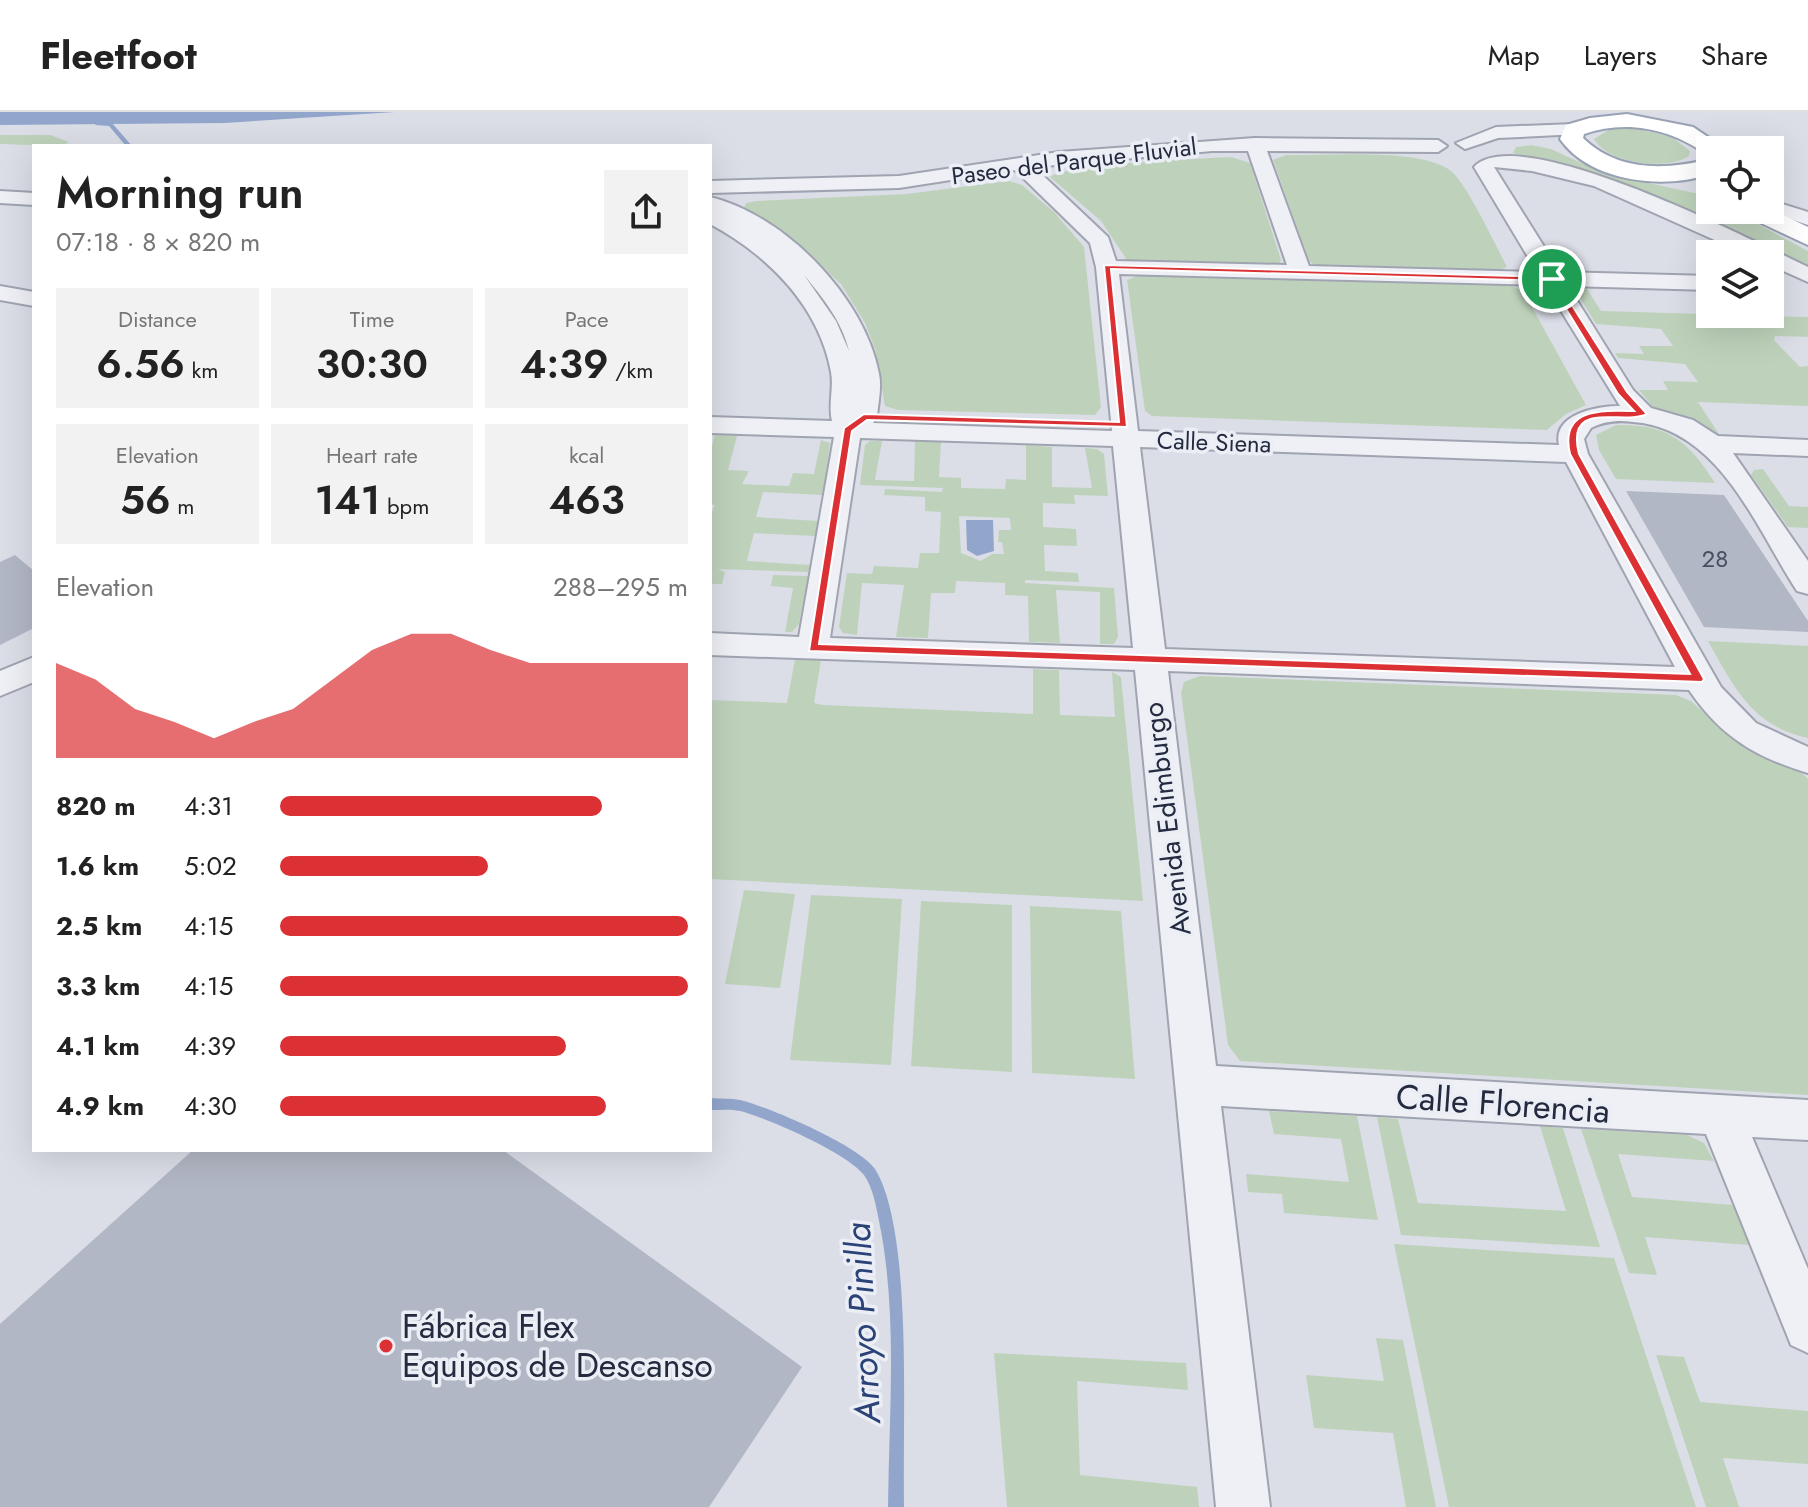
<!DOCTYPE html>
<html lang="en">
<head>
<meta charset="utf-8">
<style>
  body { margin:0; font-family:Jost,sans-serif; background:#f2f2f2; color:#222; height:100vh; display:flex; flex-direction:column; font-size:30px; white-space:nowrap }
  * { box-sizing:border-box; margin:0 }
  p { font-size:26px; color:#767676 }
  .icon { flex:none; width:44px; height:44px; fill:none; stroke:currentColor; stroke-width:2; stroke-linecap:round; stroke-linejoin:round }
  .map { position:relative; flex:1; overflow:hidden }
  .details { position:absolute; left:32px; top:32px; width:680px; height:1008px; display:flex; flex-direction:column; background:#fff; border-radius:0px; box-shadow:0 8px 32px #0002 }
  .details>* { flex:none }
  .tools { position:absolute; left:1696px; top:24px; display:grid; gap:16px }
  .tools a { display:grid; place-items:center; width:88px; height:88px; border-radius:0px; background:#fff; box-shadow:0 8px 32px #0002; font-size:40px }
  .pin { position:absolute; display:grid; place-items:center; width:68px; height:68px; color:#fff; margin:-34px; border:4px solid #fff; border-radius:50%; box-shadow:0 2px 8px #0007 }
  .round { display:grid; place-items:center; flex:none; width:84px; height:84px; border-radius:0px; background:#f2f2f2 }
  .summary { display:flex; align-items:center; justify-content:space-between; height:136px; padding:0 24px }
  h1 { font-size:44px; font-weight:600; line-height:60px }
  .metrics { display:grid; grid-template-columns:repeat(3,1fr); gap:12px; height:136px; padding:8px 24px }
  .metrics div { display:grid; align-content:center; border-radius:0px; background:#f2f2f2; text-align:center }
  .metrics b { font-size:40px; font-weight:600 }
  .metrics small { font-size:22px; font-weight:400 }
  .metrics p { font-size:22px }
  .chart { height:224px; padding:16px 24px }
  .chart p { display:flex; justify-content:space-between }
  .chart svg { width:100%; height:144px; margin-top:8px; fill:#dc3134; opacity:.7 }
  ul { padding:0 24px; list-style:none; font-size:26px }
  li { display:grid; grid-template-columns:128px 96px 1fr; align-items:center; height:60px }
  li i { height:20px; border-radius:10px; background:#dc3134 }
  header { display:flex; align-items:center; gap:48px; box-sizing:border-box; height:112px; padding:0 40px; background:#fff; border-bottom:2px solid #e0e0e0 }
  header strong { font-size:38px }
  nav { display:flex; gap:44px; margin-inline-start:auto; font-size:28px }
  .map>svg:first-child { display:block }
  .green { fill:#bed2bb; fill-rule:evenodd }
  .water { fill:#92a6cc }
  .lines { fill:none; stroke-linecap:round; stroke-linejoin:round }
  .stream { fill:#92a6cc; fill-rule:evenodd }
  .building { fill:#b2b7c5 }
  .street-casing { stroke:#a0a4b1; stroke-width:4 }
  .primary-casing { stroke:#99a1b4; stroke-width:4 }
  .street { fill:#eef0f5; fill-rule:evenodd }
  .primary { fill:#fff; fill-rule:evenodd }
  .route { fill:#dc3134; stroke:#fff; stroke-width:2; fill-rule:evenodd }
  .poi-dot { fill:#dc3134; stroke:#ebeef5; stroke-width:3 }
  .labels { text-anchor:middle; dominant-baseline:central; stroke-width:7; stroke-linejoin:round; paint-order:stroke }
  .far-street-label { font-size:24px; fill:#242a3f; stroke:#ebeef5 }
  .number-label { font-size:24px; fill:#484d60 }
  .street-label { font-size:28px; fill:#242a3f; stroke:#ebeef5 }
  .near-street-label { font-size:34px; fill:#242a3f; stroke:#ebeef5 }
  .near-poi-label { font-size:34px; fill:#242a3f; stroke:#ebeef5; text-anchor:start }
  .near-water-label { font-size:36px; font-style:italic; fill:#2a4277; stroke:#ebeef5 }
</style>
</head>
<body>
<header>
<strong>Fleetfoot</strong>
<nav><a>Map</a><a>Layers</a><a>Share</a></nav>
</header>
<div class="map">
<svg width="1808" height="1395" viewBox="0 0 1808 1395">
  <rect width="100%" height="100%" fill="#dbdee7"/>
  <g class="green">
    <path d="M1634,16L1672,25L1690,39L1689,44C1667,59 1608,52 1594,27L1610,17Z"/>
    <polygon points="0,23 50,23 69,30 61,34 0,32"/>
    <polygon points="1531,33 1551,37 1603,61 1699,82 1710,88 1710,98 1731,98 1808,139 1808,154 1604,63 1513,41 1516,35"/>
    <path d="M1286,43C1325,44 1421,35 1451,59C1467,72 1496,134 1507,155L1495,160L1314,153L1309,149L1273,48Z"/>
    <path d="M1231,45L1250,51L1281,148L1279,152L1127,148L1101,109L1050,65C1070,51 1199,47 1231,45Z"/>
    <polygon points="1009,69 1022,73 1054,100 1084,135 1101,295 1095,303 898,298 885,294 875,237 865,211 841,172 788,123 744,96 746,91 757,89 906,82"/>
    <polygon points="1143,162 1510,173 1523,179 1586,293 1566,302 1547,318 1152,304 1145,299 1127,168"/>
    <polygon points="1585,174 1601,199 1808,205 1808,225 1775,224 1774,228 1800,255 1808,254 1808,294 1698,290 1719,322 1652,294 1639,278 1668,278 1663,269 1698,270 1685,252 1618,246 1615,241 1644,242 1639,234 1673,234 1661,217 1596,212 1574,176"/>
    <path d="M1616,313C1669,312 1688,329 1715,371L1616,367L1599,338L1596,323Z"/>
    <polygon points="715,323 737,324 728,358 749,359 742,372 789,374 793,361 814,362 821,328 830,331 823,383 763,380 756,405 818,409 815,424 754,421 747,449 810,453 808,460 718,457 725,460 722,472 710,472 710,404 715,393 710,392 710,341"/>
    <path d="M870,329H882L875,368L914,369L915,329L941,330L939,365L961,366V376L1005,377L1006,367L1026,368V333L1052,335V375L1092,376L1085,336L1097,337L1104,342L1108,384L1074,383L1075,392L1043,391V415L1076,417L1077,434L1044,433L1045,459L1078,461L1079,470L1025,468V471L1114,476L1118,525L1114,532H1100V480L1056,478L1060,531L1029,530L1028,484L1005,483V471L956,469L955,481H931L928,526L896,525L904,473L862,471L857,523L843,521L839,515L847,461L872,462L874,454L918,456L920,441H939L941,400L925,399V385L884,383L885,377L942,380L943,376L860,373L865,333ZM959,404L1010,406L1011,418H999L998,430H1002L1004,442H992L981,449L961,441Z"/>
    <polygon points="1763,357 1789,394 1808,395 1808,416 1788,415 1751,363 1754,358"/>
    <polygon points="773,463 808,464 799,512 792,520 785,520 793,476 771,474"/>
    <path d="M1708,529L1808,534V626C1753,615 1733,574 1708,529Z"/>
    <polygon points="795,547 821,548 814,591 823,593 1033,602 1033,557 1059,558 1060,603 1115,605 1112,560 1121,565 1143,789 710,767 710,588 787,591"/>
    <polygon points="1200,564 1676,583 1691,589 1735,629 1802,661 1808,667 1808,983 1240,949 1228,933 1181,581 1184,570"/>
    <polygon points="744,778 795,782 780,876 725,872"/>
    <polygon points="811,783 902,787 891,953 790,948"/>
    <polygon points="921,789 1012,793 1012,960 911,954"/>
    <polygon points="1030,794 1121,799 1135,967 1032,961"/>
    <polygon points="1269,999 1357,1004 1378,1108 1284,1101 1282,1082 1248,1080 1246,1062 1349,1070 1341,1027 1274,1022"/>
    <polygon points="1377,1005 1398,1007 1418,1091 1566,1099 1540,1014 1563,1016 1600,1135 1401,1123"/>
    <polygon points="1581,1017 1687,1023 1704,1031 1714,1049 1618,1042 1632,1085 1733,1093 1749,1133 1645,1125 1657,1163 1629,1161"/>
    <polygon points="1394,1132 1614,1146 1696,1395 1449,1395"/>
    <polygon points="1376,1226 1403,1228 1436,1395 1406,1395 1393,1321 1314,1316 1306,1263 1384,1269"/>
    <polygon points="994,1241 1186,1251 1188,1278 1077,1269 1080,1363 1197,1375 1199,1395 1007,1395"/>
    <polygon points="1656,1243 1684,1245 1700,1290 1808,1299 1808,1352 1723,1346 1739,1395 1706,1395"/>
  </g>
  <g class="water">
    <polygon points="0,0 395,0 225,11 0,13"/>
    <polygon points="966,408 993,408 994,439 977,444 967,438"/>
  </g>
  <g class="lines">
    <g class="stream">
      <polygon points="97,10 112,11 132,34 126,34 109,14 95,13"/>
      <path d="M710,986C720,987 731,986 740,988C769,995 860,1034 875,1057C890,1081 896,1123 899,1151C907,1232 903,1314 904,1395H888C889,1301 898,1201 879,1109C876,1094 873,1076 864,1063C847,1041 768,1006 740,999C731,997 720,998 710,998Z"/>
    </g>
  </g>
  <g class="building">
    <polygon points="1626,379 1724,383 1808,509 1808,520 1704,515"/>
    <polygon points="15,443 34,459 34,516 0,533 0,450"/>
    <polygon points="193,1038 503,1038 802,1255 709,1395 0,1395 0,1212"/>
  </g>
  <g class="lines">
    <g class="street-casing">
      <g id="street">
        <polygon points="1574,12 1580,14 1580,22 1498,26 1465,37 1456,31 1496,15"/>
        <path d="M1255,26L1438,28L1447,34L1438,40L1267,39L1309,154L1537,160L1474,55C1518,7 1755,130 1808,155V170L1770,153V142H1746L1594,74L1532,59L1494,55L1560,160L1710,164V178L1568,174L1633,278L1651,296L1693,308L1718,324L1808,328V344L1733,341L1808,449V482L1797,479C1756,416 1719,316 1633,310C1618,308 1605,309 1591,316L1584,327L1588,342L1721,575L1756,611L1808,635V661C1755,645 1720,624 1689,578L1168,559L1216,954L1808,988V1028L1752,1025L1808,1157V1241L1791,1233L1706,1022L1221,994L1270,1395H1216L1135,558L710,543V521L799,525L834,325L710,321V305L832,309C828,293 834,276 831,260C819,194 768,143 710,112V85C785,103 865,186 879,262C882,276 878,291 877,305L873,311L1112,319L1096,155L1090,131L1015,58L899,76L710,81V69L899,64L1059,40ZM1212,39H1248L1287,153L1116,149L1108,125L1034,55ZM1119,162L1545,173L1620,294C1597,294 1552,302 1559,333L1138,319ZM804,163C823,186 842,209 849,239L836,209ZM860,326L1113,334L1133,536L830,526ZM1140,335L1566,350L1675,555L1165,537Z"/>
        <polygon points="0,79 34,81 34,93 0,91"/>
        <polygon points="1779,91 1808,100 1808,113 1772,101 1772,93"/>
        <polygon points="0,174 34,180 34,194 0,188"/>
        <polygon points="34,545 34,570 0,584 0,559"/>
      </g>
    </g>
    <g class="primary-casing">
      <g id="primary">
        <path d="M1627,2L1693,15L1727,38H1710V44L1707,43C1672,17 1626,7 1584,22L1583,26C1618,60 1666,58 1710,47V62C1664,78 1590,70 1560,27L1566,13L1590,6Z"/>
        <polygon points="1770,97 1808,115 1808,133 1744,103 1741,98"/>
      </g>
    </g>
    <use href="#street" class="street"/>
    <use href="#primary" class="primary"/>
  </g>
  <path class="route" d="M1104,153L1554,165L1627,280L1647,302C1623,314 1565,286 1579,342L1704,567L1702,570L809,539L844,316L864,302L1119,310ZM1111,157L1549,169L1618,282L1634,299C1602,298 1559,296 1570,342L1690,562L819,532L852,319L867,308L1127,315Z"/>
  <circle class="poi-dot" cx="386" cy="1234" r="8"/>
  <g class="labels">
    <g class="far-street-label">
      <text transform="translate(1074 49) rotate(-7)">Paseo del Parque Fluvial</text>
      <text transform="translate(1214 330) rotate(2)">Calle Siena</text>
    </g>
    <g class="number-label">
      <text x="1715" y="446">28</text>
    </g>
    <g class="street-label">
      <text transform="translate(1167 707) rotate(-97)">Avenida Edimburgo</text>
    </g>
    <g class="near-street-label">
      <text transform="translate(1503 992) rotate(4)">Calle Florencia</text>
    </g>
    <g class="near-poi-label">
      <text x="402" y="1214">Fábrica Flex<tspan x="402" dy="39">Equipos de Descanso</tspan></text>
    </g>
    <g class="near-water-label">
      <text transform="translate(862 1211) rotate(-93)">Arroyo Pinilla</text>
    </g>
  </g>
</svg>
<div class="tools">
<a><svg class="icon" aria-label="locate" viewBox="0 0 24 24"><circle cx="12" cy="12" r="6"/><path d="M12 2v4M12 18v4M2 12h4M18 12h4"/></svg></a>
<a><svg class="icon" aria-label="layers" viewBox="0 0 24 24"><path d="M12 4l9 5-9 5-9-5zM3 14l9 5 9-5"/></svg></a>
</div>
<div class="pin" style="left:1552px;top:167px;background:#1e9e55"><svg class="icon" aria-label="arrive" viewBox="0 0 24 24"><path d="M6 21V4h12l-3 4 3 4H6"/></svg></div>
<section class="details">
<div class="summary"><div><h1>Morning run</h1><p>07:18 · 8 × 820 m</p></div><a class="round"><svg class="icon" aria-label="share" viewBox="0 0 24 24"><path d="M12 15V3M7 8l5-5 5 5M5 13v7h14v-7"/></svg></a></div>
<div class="metrics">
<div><p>Distance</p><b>6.56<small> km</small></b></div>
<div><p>Time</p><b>30:30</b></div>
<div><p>Pace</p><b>4:39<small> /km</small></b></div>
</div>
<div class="metrics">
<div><p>Elevation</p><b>56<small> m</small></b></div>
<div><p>Heart rate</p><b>141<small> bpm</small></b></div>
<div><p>kcal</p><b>463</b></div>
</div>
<div class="chart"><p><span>Elevation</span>288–295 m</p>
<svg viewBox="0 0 160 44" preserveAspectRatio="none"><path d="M0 44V15L10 20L20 29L30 33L40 38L50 33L60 29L70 20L80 11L90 6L100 6L110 11L120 15L130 15L140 15L150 15L160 15V44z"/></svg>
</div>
<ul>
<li><b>820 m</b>4:31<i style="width:79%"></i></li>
<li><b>1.6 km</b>5:02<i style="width:51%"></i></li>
<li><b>2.5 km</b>4:15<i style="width:100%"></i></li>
<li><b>3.3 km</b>4:15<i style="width:100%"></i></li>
<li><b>4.1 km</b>4:39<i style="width:70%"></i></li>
<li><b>4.9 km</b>4:30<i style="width:80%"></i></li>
</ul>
</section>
</div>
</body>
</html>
